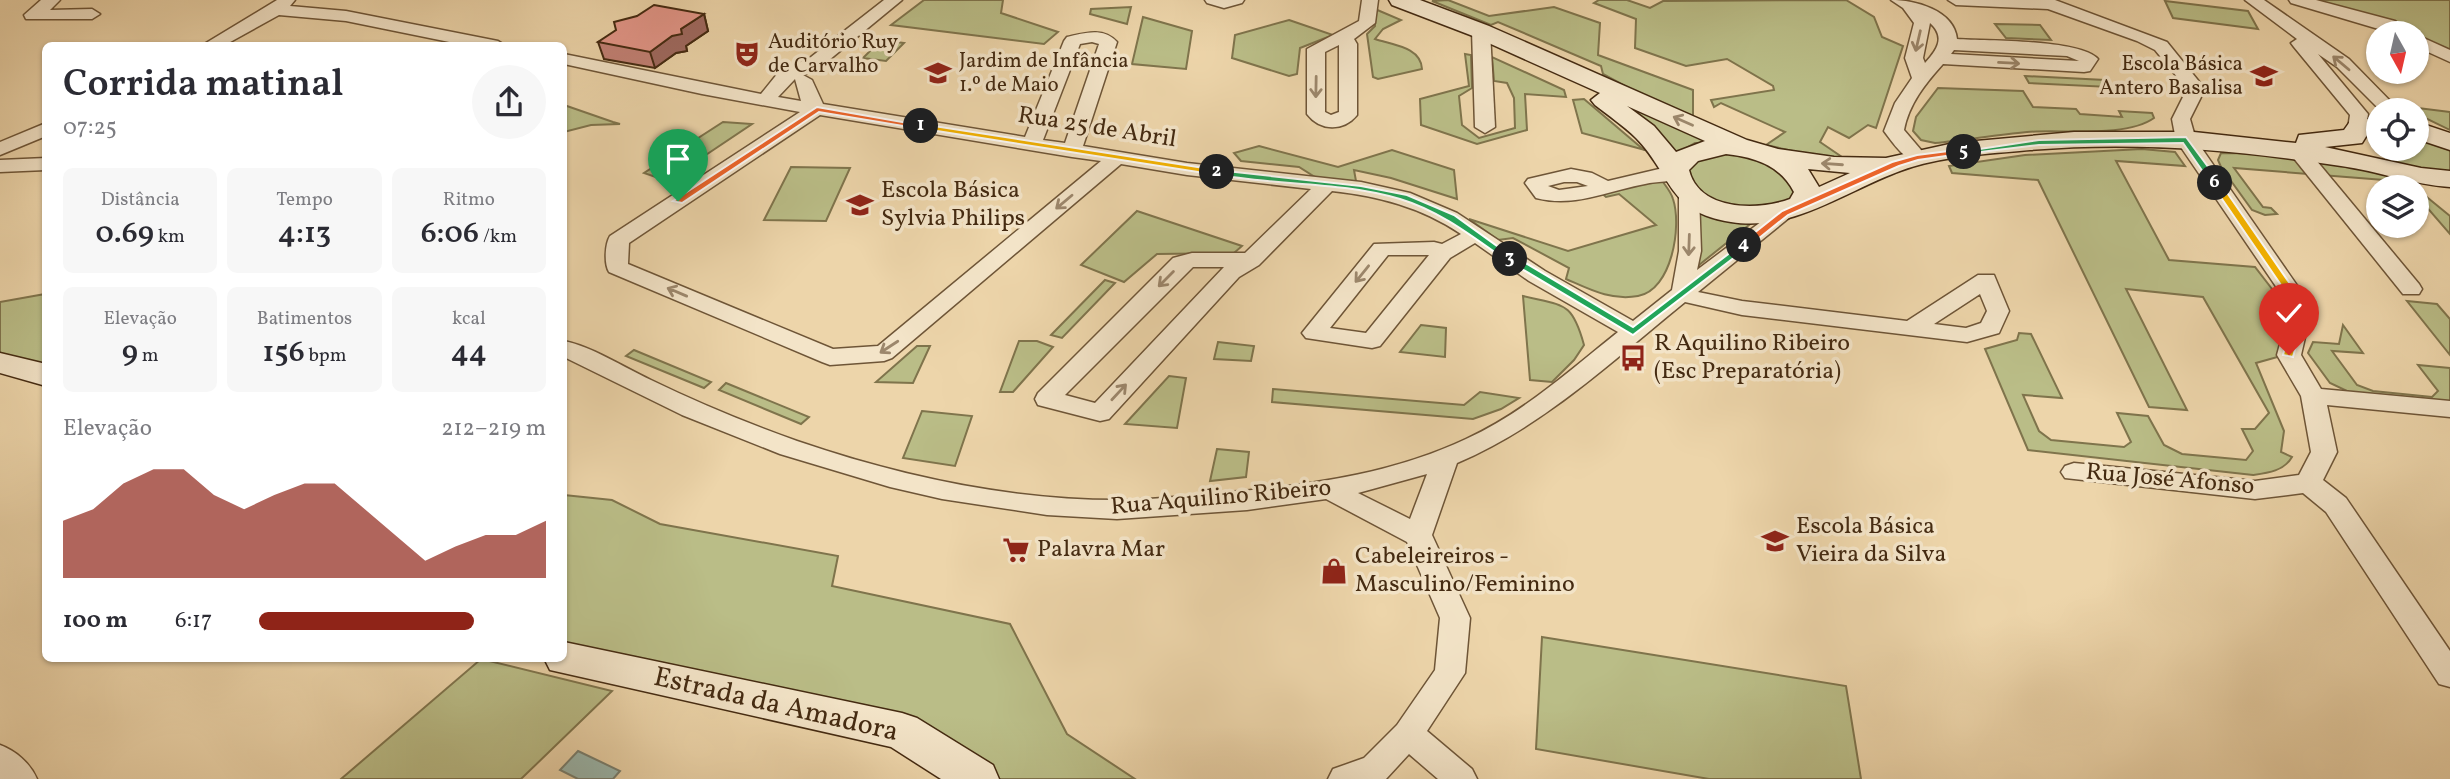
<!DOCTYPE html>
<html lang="pt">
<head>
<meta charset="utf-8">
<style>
  body { margin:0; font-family:Vollkorn,serif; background:#f7f7f7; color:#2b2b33; height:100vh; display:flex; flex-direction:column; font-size:26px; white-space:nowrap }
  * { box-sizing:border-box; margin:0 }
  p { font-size:23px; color:#7c7c81 }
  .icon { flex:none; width:38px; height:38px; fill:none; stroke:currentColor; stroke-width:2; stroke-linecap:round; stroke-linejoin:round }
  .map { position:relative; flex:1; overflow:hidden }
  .details { position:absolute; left:42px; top:42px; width:525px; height:620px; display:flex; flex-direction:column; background:#fff; border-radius:10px; box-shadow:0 2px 5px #0004 }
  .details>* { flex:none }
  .needle { width:46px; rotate:172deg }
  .fabs { position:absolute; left:2366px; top:21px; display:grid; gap:14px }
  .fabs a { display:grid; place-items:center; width:63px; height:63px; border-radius:50%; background:#fff; box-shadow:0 2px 5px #0004; font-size:35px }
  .pin { position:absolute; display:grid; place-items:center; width:60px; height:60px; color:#fff; margin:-72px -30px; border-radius:50% 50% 50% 0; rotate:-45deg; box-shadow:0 0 7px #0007 }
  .pin .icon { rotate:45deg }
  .km { position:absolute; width:35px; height:35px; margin:-18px; border-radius:50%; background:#222; color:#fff; font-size:19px; line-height:35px; text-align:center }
  .round { display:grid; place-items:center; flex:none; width:74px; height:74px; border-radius:37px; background:#f7f7f7 }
  .headline { display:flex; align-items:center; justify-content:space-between; height:119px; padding:0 21px }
  h1 { font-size:38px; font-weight:600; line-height:52px }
  .stats { display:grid; grid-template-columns:repeat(3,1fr); gap:10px; height:119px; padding:7px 21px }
  .stats div { display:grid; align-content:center; border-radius:10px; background:#f7f7f7; text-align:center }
  .stats b { font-size:30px; font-weight:600 }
  .stats small { font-size:19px; font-weight:400 }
  .stats p { font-size:19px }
  .chart { height:196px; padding:14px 21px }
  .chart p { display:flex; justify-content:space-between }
  .chart svg { width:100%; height:126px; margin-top:7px; fill:#8f2418; opacity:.7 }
  ul { padding:0 21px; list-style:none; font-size:23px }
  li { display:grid; grid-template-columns:112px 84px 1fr; align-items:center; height:52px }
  li i { height:18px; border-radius:9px; background:#8f2418 }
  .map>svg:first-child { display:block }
  .green { fill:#babd87; stroke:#7f744c; stroke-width:2 }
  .water { fill:#9ab8af; stroke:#787f70; stroke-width:2 }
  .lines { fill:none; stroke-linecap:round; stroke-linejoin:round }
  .street-casing { stroke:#6e5537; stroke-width:3 }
  .secondary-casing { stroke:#442a11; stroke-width:3 }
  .street { fill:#f3e4c8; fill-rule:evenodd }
  .secondary { fill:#f3e4c8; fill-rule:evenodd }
  .wall { fill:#c38176; stroke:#442a11; stroke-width:2 }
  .shaded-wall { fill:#9f6960; stroke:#442a11; stroke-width:2 }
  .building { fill:#e39689; stroke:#442a11; stroke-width:2 }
  .oneway { stroke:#9c876c }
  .split-1 { fill:#f0652b; stroke:#fff; stroke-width:2 }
  .split-2 { fill:#f5b400; stroke:#fff; stroke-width:2 }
  .split-3 { fill:#22a559; stroke:#fff; stroke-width:2 }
  .split-4 { fill:#22a559; stroke:#fff; stroke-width:2 }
  .split-5 { fill:#f0652b; stroke:#fff; stroke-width:2 }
  .split-6 { fill:#22a559; stroke:#fff; stroke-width:2 }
  .split-7 { fill:#f5b400; stroke:#fff; stroke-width:2 }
  .labels { text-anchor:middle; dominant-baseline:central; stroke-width:7; stroke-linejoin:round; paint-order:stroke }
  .far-poi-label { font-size:21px; fill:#442a11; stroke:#f3e4c8; text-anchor:start }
  .street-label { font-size:24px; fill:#442a11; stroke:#f3e4c8 }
  .poi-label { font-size:24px; fill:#442a11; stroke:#f3e4c8; text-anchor:start }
  .near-street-label { font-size:28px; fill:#442a11; stroke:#f3e4c8 }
</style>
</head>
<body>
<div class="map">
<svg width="2450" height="779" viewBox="0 0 2450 779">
  <rect width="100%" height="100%" fill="#edd5aa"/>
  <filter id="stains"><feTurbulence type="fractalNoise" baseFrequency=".00286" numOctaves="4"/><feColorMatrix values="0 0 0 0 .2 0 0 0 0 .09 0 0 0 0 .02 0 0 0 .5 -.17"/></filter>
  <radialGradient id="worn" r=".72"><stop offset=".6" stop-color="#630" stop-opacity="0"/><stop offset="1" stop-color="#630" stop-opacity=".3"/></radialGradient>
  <g class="green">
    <polygon points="924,0 1003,0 1001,13 1058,32 1044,44 891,25"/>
    <polygon points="1448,0 1489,16 1554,7 1600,23 1598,55 1693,90 1693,116 1645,97 1603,74 1601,66 1498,22 1491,25 1432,1"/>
    <polygon points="1599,0 1627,0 1650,8 1663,1 1846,0 1874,17 1882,37 1903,46 1876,128 1868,125 1849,138 1828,127 1820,142 1842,157 1820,157 1766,145 1785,132 1721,103 1714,107 1711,100 1774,90 1773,86 1727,59 1686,66 1635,48 1636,19 1594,3"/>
    <polygon points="2314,0 2450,0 2450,52 2394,24"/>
    <polygon points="2165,1 2248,11 2258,29 2173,18"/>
    <polygon points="1131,7 1127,24 1090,14 1091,9"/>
    <path d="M1375,9L1401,20L1383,29L1375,39C1393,45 1421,47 1422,69L1378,79L1373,77L1367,34L1375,26Z"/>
    <polygon points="1143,17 1192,31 1186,69 1132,64"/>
    <polygon points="1289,20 1333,35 1300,48 1297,74 1289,76 1232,58 1235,35"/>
    <polygon points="1995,24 2040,25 2051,40 2006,38"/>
    <polygon points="881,40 904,43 886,61 863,58"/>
    <polygon points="1465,54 1471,55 1472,88 1459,96 1462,125 1479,138 1515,128 1514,98 1507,83 1494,81 1492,57 1564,90 1566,97 1525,94 1527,130 1477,144 1421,125 1420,99 1469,86"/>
    <polygon points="2025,76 2105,80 2109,87 2029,83"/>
    <path d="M1938,88L2023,91L2033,107L2076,109L2080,114L2122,117L2119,111L2152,113L2154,118C2126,138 2062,129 2027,132C1996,135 1965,140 1935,143L1921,140L1913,131L1916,117Z"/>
    <polygon points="1609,92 1715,143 1695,143 1674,155"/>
    <polygon points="1584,99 1644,150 1645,150 1582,133 1573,100"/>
    <polygon points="564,105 613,122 620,124 591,125 564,132"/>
    <polygon points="2402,106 2450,112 2450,130 2417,114 2417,110"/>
    <polygon points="723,122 752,124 667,181 644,173"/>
    <path d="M2378,133V149H2417V135L2450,148V171C2425,172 2383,166 2370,141L2372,136Z"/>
    <polygon points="1259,146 1338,167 1392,150 1454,170 1457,199 1391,178 1354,170 1356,181 1352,182 1315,177 1299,167 1241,161 1234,153"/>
    <path d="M2142,149L2175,152L2185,166L2116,161L2169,260L2255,267L2279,298L2281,356L2256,363L2284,431L2281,452L2292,457C2284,471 2268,473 2253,475L2028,450L1985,349L2017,340L2019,333L2031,334L2062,398L2023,395L2039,431L2051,440L2124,447L2131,442L2117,413L2148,416L2164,445L2182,454L2246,460L2253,451L2242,429H2255L2269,413L2203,297L2126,289L2187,410L2149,407L2038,180L1952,173L1949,166L2025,155Z"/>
    <polygon points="1731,152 1781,167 1796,195 1777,209 1722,206 1685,181 1688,163"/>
    <path d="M2221,153C2269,153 2375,161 2414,187L2397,181L2234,168L2263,207L2271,208L2277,214L2265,215L2252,210L2221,167L2218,160Z"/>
    <polygon points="791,167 850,168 826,221 764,220"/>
    <path d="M1659,176C1663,183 1671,191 1673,199C1682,226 1672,290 1638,296C1611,301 1589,289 1566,279L1569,268L1513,238L1498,240L1469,219L1568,251L1656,225L1619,194L1606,197L1598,190Z"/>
    <polygon points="2417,189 2450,216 2450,234 2417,196"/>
    <polygon points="1697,207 1754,221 1694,269"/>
    <polygon points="1137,211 1242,246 1234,253 1157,254 1124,282 1081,265"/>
    <polygon points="1105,280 1115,283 1062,338 1051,335"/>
    <polygon points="45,294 45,364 0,355 0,302"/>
    <path d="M1523,296C1564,306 1572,301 1584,345L1574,360L1552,382L1530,380Z"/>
    <polygon points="2407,301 2437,304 2450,319 2450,355"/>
    <polygon points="1421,325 1446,328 1445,357 1400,352"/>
    <polygon points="2343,325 2363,353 2332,351 2357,385 2373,391 2432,397 2438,391 2418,365 2450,368 2450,403 2349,392 2330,383 2308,353 2313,342 2339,344"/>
    <polygon points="1019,341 1037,341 1053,347 1013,392 1000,392"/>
    <polygon points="1218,342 1254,346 1251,361 1214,359"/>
    <polygon points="917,346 930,346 913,383 876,382"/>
    <polygon points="634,350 711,382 704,388 626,356"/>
    <polygon points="1169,376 1186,378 1177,428 1125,424"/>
    <polygon points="726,383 809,417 801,424 719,390"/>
    <polygon points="1273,389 1464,405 1480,392 1519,398 1501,409 1473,419 1272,402"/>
    <polygon points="922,411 972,416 955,466 903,458"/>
    <polygon points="1217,449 1249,452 1246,477 1210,481"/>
    <polygon points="564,495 612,500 660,524 838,556 832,586 1010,624 1067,734 1135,779 981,779 659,664 564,646"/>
    <polygon points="1542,637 1846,686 1861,779 1709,779 1536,749"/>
    <polygon points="481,659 612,691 521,779 341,779"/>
  </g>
  <polygon class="water" points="578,751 620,771 613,779 578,779 560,770"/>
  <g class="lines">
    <g class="street-casing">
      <g id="street">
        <polygon points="41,0 60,0 50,10 92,9 100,14 92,19 26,19 24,15"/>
        <polygon points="277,0 295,0 290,6 346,11 498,41 506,46 469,46 346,21 279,15 223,46 201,46"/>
        <path d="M884,0H902L823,65L803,75L812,80L823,104L1025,137L1064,41L1067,37C1085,33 1103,27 1117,42L1083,146L1187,163L1361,182L1410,193L1457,213L1545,271L1633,321L1672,290L1679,251V195L1682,191H1696L1699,195L1701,251L1697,270L1778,209H1792L1795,213L1698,292L1742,301L1907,321L1978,275H1994L2009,311L1999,333L1967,342L1742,315L1685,302C1612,361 1544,426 1457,463L1432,535L1470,618L1465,673L1427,731L1472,769L1477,779H1438L1409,754L1386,779H1328L1333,769L1364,758L1397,725L1435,670L1440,618L1407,542L1326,499L1247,510L1117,519L1047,515L942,499L890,487L780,454L682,415L564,357V341C593,347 623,367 651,380C698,403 747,423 797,441C899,476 1009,500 1118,500C1159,500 1200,494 1242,491C1318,484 1396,472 1466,439C1523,413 1569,371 1618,332L1529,281L1475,243L1450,258L1380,346L1372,348L1306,338L1302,333L1306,328L1374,244L1434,242L1442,244L1461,234C1421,207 1378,196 1332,191L1259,265L1239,277L1109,419L1100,421L1038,405L1035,399L1038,393L1173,258L1192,253H1245L1311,189L1187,175L1121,164L892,358L884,361L830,365L822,362L609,272C604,264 605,244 610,236L800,112L702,94L564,64V54L761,94L778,73L811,57ZM1092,42L1099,44L1065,143L1043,140L1080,44ZM795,79L801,101L778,97ZM820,115L1072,157L1101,161L878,346L833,349L628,264L629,243ZM1388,255H1429L1366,333L1330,328ZM1193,267H1224L1095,403L1065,395ZM1980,294L1987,311L1981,323L1966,328L1934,324ZM1427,474L1410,519L1358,493Z"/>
        <polygon points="1205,0 1244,0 1242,3 1224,8 1207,3"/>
        <path d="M1362,0H1378L1375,23L1354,39L1357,44V115C1343,132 1320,131 1307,114V49L1359,21ZM1339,45V112L1331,115L1325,112V52Z"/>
        <path d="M1891,0C1915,0 1954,10 1957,39C1985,41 2081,39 2098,59L2090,71L2084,72L1943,64C1925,84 1909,104 1904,130L1927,157L1924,161C1907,165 1894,144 1884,131L1895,103L1912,78L1905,58L1914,23L1903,8ZM1930,23C1946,37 1937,50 1925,63L1923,58ZM1954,50L2067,56L2079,61L1951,54Z"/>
        <polygon points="1948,0 2055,0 2167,42 2205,89 2190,119 2196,140 2312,307 2301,355 2321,389 2450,401 2450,417 2327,405 2337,452 2323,480 2346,498 2450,651 2450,687 2439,684 2326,512 2303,493 2255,499 2065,478 2061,472 2065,466 2074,463 2255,481 2299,475 2311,452 2301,396 2277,355 2290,307 2176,140 2172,119 2187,89 2155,50 2137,41 2048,9 1956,5"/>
        <polygon points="2245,0 2264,0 2349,59 2399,110 2380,110 2337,67 2318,54 2368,114 2365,133 2351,133 2348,129 2350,115 2294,47 2291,43 2297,39"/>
        <polygon points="2289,0 2316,0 2395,21 2413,33 2392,33 2291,3"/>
        <polygon points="1481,26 1490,31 1495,127 1485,133 1475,127 1472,31"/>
        <polygon points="2417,35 2450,50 2450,62 2417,47"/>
        <polygon points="46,123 46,136 0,155 0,142"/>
        <polygon points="2299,146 2306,148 2419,284 2422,289 2419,294 2403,294 2292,156 2289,152 2292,148"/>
        <polygon points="46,158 46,170 0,172 0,160"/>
        <path d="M1571,169L1592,173L1608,181L1659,169L1683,171L1686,175L1683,179C1671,182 1657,181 1645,184C1607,191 1575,208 1536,198L1525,183L1528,179ZM1564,182H1577L1588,186L1559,190L1548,186Z"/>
        <path d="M0,745C16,751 30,763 37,779H0Z"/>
      </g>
    </g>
    <g class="secondary-casing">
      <g id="secondary">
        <path d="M1389,0H1420L1489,26L1747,140L1778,149L1834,157L1886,158L1954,143L2074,132H2194L2296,143L2299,135L2344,130L2349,123L2378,117V133L2367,135L2362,143L2325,147L2421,168L2450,171V187C2413,185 2378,171 2341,166C2238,150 2135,141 2030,150C1988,154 1940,156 1900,171C1845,191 1793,232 1731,222C1667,212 1673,176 1636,138C1624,126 1609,116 1595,105L1591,100L1600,93L1473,36L1392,5ZM1627,106L1705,141L1676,152L1654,126ZM1726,154C1754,157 1780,165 1794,192L1790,199C1758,211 1699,211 1689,170L1698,161ZM1808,169L1850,173L1819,187Z"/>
        <polygon points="2417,122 2450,133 2450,150 2417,139"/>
        <polygon points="0,353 46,364 46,386 0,373"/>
        <polygon points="564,642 902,713 917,718 993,765 999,779 941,779 891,747 550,670 544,658 564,658"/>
      </g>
    </g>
    <use href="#street" class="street"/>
    <use href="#secondary" class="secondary"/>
  </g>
  <polygon class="wall" points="704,14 708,31 686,46 687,51 676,53 655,68 604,59 598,42"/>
  <polygon class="shaded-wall" points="704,14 708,31 686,46 687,51 676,53 655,68 650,52 681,29"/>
  <polygon class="building" points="654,5 704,14 681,29 682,34 672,36 650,52 598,42 616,30 614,22 637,16"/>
  <defs><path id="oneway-shaft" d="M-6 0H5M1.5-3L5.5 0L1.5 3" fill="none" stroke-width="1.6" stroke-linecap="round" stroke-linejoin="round" transform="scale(1.75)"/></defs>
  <g class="oneway">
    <use href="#oneway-shaft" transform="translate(1918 41) rotate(103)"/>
    <use href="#oneway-shaft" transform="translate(2009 63) rotate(3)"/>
    <use href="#oneway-shaft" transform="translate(2341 63) rotate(-140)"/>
    <use href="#oneway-shaft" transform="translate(1316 87) rotate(91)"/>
    <use href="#oneway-shaft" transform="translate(1683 121) rotate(-156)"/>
    <use href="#oneway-shaft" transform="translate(1832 164) rotate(-176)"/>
    <use href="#oneway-shaft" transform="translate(1064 202) rotate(140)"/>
    <use href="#oneway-shaft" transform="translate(1689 245) rotate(92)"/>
    <use href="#oneway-shaft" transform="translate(1362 274) rotate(129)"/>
    <use href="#oneway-shaft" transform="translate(1166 279) rotate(135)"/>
    <use href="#oneway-shaft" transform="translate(677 292) rotate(-157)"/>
    <use href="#oneway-shaft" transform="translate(889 347) rotate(147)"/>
    <use href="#oneway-shaft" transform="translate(1119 392) rotate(-47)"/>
  </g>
  <polygon class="split-1" points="817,107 925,126 921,129 819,112 682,203 673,201"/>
  <polygon class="split-2" points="921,124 1217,170 1222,172 1217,175 918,128 917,126"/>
  <path class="split-3" d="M1217,170L1361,186L1407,195L1454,215L1515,259L1507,261C1473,237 1440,211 1400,199C1340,181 1275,186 1214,174L1212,172Z"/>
  <polygon class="split-4" points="1744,242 1749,245 1748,247 1633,335 1505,259 1514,256 1633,327"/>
  <polygon class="split-5" points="1964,149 1967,150 1967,153 1918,160 1899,166 1788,215 1748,247 1739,245 1782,211 1892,162 1917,155"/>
  <polygon class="split-6" points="2186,137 2220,183 2219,185 2212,185 2183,143 2039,145 1964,154 1960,152 2039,140"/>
  <polygon class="split-7" points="2212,181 2219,181 2306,307 2293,357 2283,355 2296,307 2211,183"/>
  <defs>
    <g id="theatre-bare" transform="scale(2.1)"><path d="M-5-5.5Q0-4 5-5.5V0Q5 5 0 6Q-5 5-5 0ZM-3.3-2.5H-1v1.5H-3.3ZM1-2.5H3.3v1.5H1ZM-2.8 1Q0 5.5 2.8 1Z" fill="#8f2418" stroke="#f3e4c8" stroke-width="2.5" paint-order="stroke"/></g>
    <g id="school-bare" transform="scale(2.1)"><path d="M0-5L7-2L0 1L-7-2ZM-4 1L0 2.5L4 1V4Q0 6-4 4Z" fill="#8f2418" stroke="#f3e4c8" stroke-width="2.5" paint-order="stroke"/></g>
    <g id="bus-bare" transform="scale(2.1)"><path d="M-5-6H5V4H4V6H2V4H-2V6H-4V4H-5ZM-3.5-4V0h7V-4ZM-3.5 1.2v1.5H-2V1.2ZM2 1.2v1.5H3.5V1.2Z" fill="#8f2418" stroke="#f3e4c8" stroke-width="2.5" paint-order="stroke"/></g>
    <g id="supermarket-bare" transform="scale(2.1)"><path d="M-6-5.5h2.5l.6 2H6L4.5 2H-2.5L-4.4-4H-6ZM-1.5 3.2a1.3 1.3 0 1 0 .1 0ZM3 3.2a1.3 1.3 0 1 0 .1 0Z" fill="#8f2418" stroke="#f3e4c8" stroke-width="2.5" paint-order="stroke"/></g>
    <g id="shop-bare" transform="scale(2.1)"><path d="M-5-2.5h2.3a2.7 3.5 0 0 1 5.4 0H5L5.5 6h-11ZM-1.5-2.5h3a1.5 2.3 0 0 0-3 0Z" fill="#8f2418" stroke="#f3e4c8" stroke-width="2.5" paint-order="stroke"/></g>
  </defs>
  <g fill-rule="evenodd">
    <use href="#theatre-bare" x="747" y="54"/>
    <use href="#school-bare" x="938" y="73"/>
    <use href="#school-bare" x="2264" y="76"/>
    <use href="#school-bare" x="860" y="205"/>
    <use href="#bus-bare" x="1633" y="358"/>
    <use href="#school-bare" x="1775" y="541"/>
    <use href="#supermarket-bare" x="1016" y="550"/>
    <use href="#shop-bare" x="1334" y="571"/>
  </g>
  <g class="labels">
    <g class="far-poi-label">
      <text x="768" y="42">Auditório Ruy<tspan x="768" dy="24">de Carvalho</tspan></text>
      <text x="959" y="61">Jardim de Infância<tspan x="959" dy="24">1.º de Maio</tspan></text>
      <text x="2243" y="64" text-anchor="end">Escola Básica<tspan x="2243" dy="24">Antero Basalisa</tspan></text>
    </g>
    <g class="street-label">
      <text transform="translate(1097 128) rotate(9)">Rua 25 de Abril</text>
      <text transform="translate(2170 480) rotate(5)">Rua José Afonso</text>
      <text transform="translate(1221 498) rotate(-5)">Rua Aquilino Ribeiro</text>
    </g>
    <g class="poi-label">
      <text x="881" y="191">Escola Básica<tspan x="881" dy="28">Sylvia Philips</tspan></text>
      <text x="1654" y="344">R Aquilino Ribeiro<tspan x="1654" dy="28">(Esc Preparatória)</tspan></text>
      <text x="1796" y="527">Escola Básica<tspan x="1796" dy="28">Vieira da Silva</tspan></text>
      <text x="1037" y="550">Palavra Mar</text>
      <text x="1355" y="557">Cabeleireiros -<tspan x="1355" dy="28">Masculino/Feminino</tspan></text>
    </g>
    <g class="near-street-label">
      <text transform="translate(776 705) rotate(13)">Estrada da Amadora</text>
    </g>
  </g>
  <rect width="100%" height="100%" filter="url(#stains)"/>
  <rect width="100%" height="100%" fill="url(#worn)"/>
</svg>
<div class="fabs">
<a><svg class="needle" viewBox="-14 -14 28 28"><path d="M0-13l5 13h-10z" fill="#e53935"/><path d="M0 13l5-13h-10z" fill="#7c7c81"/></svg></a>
<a><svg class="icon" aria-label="locate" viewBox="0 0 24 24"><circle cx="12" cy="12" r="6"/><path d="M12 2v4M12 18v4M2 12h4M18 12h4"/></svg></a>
<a><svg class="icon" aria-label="layers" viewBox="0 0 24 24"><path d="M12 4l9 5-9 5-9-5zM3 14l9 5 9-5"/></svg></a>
</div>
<div class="pin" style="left:678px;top:201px;background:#1e9e55"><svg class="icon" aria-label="arrive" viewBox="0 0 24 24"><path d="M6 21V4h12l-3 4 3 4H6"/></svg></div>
<div class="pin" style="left:2289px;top:355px;background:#d93025"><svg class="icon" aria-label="check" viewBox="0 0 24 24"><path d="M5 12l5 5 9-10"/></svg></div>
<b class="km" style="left:921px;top:126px">1</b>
<b class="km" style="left:1217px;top:172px">2</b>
<b class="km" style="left:1510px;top:259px">3</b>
<b class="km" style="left:1744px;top:245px">4</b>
<b class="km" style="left:1964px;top:152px">5</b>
<b class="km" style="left:2215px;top:183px">6</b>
<section class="details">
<div class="headline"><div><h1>Corrida matinal</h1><p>07:25</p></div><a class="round"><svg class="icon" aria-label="share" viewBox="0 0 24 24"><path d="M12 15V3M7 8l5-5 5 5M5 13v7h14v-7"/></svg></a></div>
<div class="stats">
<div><p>Distância</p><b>0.69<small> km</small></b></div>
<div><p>Tempo</p><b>4:13</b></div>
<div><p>Ritmo</p><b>6:06<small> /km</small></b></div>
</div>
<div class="stats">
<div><p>Elevação</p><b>9<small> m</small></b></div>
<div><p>Batimentos</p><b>156<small> bpm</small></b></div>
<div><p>kcal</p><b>44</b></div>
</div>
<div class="chart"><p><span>Elevação</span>212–219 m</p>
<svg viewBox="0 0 160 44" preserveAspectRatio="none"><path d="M0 44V24L10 20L20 11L30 6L40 6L50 15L60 20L70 15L80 11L90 11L100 20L110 29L120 38L130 33L140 29L150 29L160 24V44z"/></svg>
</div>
<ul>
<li><b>100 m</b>6:17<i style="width:75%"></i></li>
</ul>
</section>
</div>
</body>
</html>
